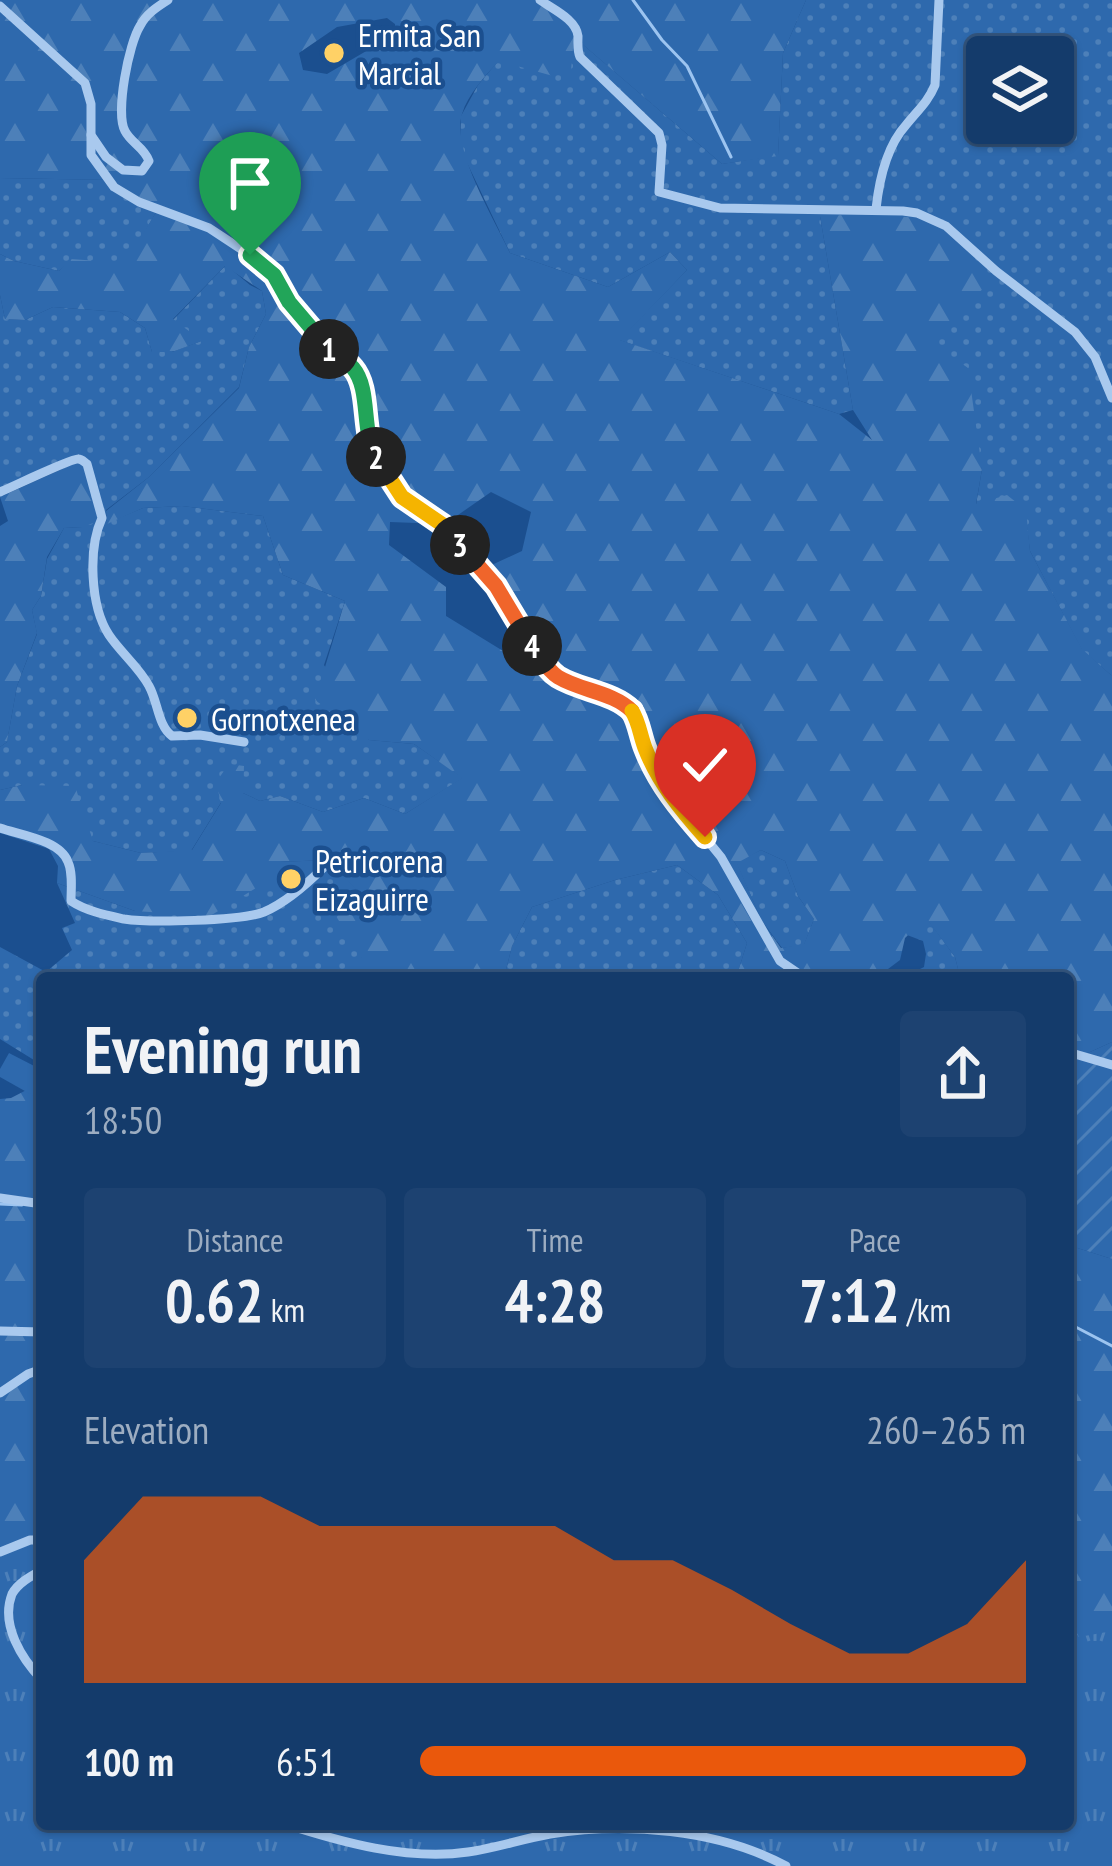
<!DOCTYPE html>
<html lang="en">
<head>
<meta charset="utf-8">
<style>
  body { margin:0; font-family:"PT Sans Narrow",sans-serif; background:#1d4271; color:#f1f3f6; height:100vh; display:flex; flex-direction:column; font-size:45px; white-space:nowrap }
  * { box-sizing:border-box; margin:0 }
  p { font-size:39px; color:#9dadc1 }
  .icon { flex:none; width:66px; height:66px; fill:none; stroke:currentColor; stroke-width:2; stroke-linecap:round; stroke-linejoin:round }
  .map { position:relative; flex:1; overflow:hidden }
  .panel { position:absolute; left:36px; top:972px; width:1038px; height:858px; display:flex; flex-direction:column; background:#143b6b; border-radius:12px; box-shadow:0 3px 9px #0004,0 0 0 3px #33557e }
  .panel>* { flex:none }
  .tools { position:absolute; left:966px; top:36px; display:grid; gap:24px }
  .tools a { display:grid; place-items:center; width:108px; height:108px; border-radius:12px; background:#143b6b; box-shadow:0 3px 9px #0004,0 0 0 3px #33557e; font-size:60px }
  .pin { position:absolute; display:grid; place-items:center; width:102px; height:102px; color:#fff; margin:-123px -51px; border-radius:50% 50% 50% 0; rotate:-45deg; box-shadow:0 0 12px #0007 }
  .pin .icon { rotate:45deg }
  .km { position:absolute; width:60px; height:60px; margin:-30px; border-radius:50%; background:#222; color:#fff; font-size:33px; line-height:60px; text-align:center }
  .round { display:grid; place-items:center; flex:none; width:126px; height:126px; border-radius:12px; background:#1d4271 }
  .head { display:flex; align-items:center; justify-content:space-between; height:204px; padding:0 48px }
  h1 { font-size:66px; font-weight:800; line-height:90px }
  .stats { display:grid; grid-template-columns:repeat(3,1fr); gap:18px; height:204px; padding:12px 48px }
  .stats div { display:grid; align-content:center; border-radius:12px; background:#1d4271; text-align:center }
  .stats b { font-size:60px; font-weight:800 }
  .stats small { font-size:33px; font-weight:400 }
  .stats p { font-size:33px }
  .chart { height:336px; padding:24px 48px }
  .chart p { display:flex; justify-content:space-between }
  .chart svg { width:100%; height:216px; margin-top:12px; fill:#ea580c; opacity:.7 }
  ul { padding:0 48px; list-style:none; font-size:39px }
  li { display:grid; grid-template-columns:192px 144px 1fr; align-items:center; height:90px }
  li i { height:30px; border-radius:15px; background:#ea580c }
  .map>svg:first-child { display:block }
  .grass { fill:url(#grass-dots); fill-rule:evenodd }
  .forest { fill:url(#forest-firs); fill-rule:evenodd }
  .park { fill:url(#park-tufts) }
  .garden { fill:url(#garden-furrows) }
  .pitch { fill:#2e69ad }
  .lines { fill:none; stroke-linecap:round; stroke-linejoin:round }
  .stream { stroke:#9cc4f0; stroke-width:3 }
  .minor { stroke:#a9c9ee; stroke-width:9 }
  .split-1-casing { stroke:#fff; stroke-width:24 }
  .split-2-casing { stroke:#fff; stroke-width:24 }
  .split-3-casing { stroke:#fff; stroke-width:24 }
  .split-4-casing { stroke:#fff; stroke-width:24 }
  .split-5-casing { stroke:#fff; stroke-width:24 }
  .split-6-casing { stroke:#fff; stroke-width:24 }
  .split-1 { stroke:#22a559; stroke-width:15 }
  .split-2 { stroke:#22a559; stroke-width:15 }
  .split-3 { stroke:#f5b400; stroke-width:15 }
  .split-4 { stroke:#f0652b; stroke-width:15 }
  .split-5 { stroke:#f0652b; stroke-width:15 }
  .split-6 { stroke:#f5b400; stroke-width:15 }
  .poi-dot { fill:#ffd166; stroke:#1b4f8f; stroke-width:4.5 }
  .labels { text-anchor:middle; dominant-baseline:central; stroke-width:9; stroke-linejoin:round; paint-order:stroke }
  .poi-label { font-size:33px; fill:#fff; stroke:#1b4f8f; text-anchor:start }
</style>
</head>
<body>
<div class="map">
<svg width="1112" height="1866" viewBox="0 0 1112 1866">
  <defs>
    <pattern id="grass-dots" width="8" height="8" patternUnits="userSpaceOnUse" patternTransform="scale(3)"><rect width="8" height="8" fill="#2e69ad"/><path d="M2 2h.1M6 6h.1" fill="none" stroke="#4d80b9" stroke-width="1.8" stroke-linecap="round"/></pattern>
    <pattern id="forest-firs" width="22" height="20" patternUnits="userSpaceOnUse" patternTransform="scale(3)"><rect width="22" height="20" fill="#2e69ad"/><path d="M5 1l3.5 6h-7zM16 11l3.5 6h-7z" fill="#4d80b9"/></pattern>
    <pattern id="park-tufts" width="24" height="20" patternUnits="userSpaceOnUse" patternTransform="scale(3)"><rect width="24" height="20" fill="#2e69ad"/><path d="M3 7l-1-3M5 7V3M7 7l1-3M15 17l-1-3M17 17v-4M19 17l1-3" fill="none" stroke="#4d80b9"/></pattern>
    <pattern id="garden-furrows" width="10" height="10" patternUnits="userSpaceOnUse" patternTransform="scale(3)"><rect width="10" height="10" fill="#2e69ad"/><path d="M-1 1l2-2M0 10L10 0M9 11l2-2" fill="none" stroke="#4d80b9"/></pattern>
  </defs>
  <rect width="100%" height="100%" fill="#1b4f8f"/>
  <g class="grass">
    <path d="M806,0H1112V676L1082,650L1030,551L1025,510L976,505L982,469L932,343L820,216L853,410L839,414L619,340L687,270L670,252L608,287L510,253L460,148L461,116L478,85L499,60L573,36L722,164L778,155L783,53ZM987,57H1053V123H987Z"/>
    <polygon points="0,178 111,180 158,209 126,264 72,260 59,271 14,261 0,254"/>
    <polygon points="226,265 250,285 262,291 266,314 249,347 239,387 149,477 106,510 107,523 143,508 182,506 263,516 283,575 345,601 324,665 369,740 414,744 463,778 405,814 364,798 323,812 280,796 260,801 243,793 243,767 191,851 141,853 93,841 22,785 0,790 0,747 7,742 17,686 37,634 32,610 41,596 47,559 64,528 82,527 65,466 0,497 0,295 5,319 25,320 53,307 120,312 145,328 152,352 172,352 201,341 173,320"/>
    <polygon points="761,850 785,861 798,896 814,919 804,945 782,948 762,921 736,862"/>
    <polygon points="325,860 361,893 351,938 363,960 349,978 42,978 42,1065 0,1039 0,947 46,972 72,950 62,928 75,923 57,883 135,911 279,862"/>
    <polygon points="677,865 718,895 747,943 736,978 504,978 512,946 532,907 615,880"/>
    <polygon points="926,917 955,957 959,973 968,978 902,978 924,967 926,954 923,941 907,935"/>
  </g>
  <g class="forest">
    <path d="M0,0H806L783,53L778,156L722,164L574,37L571,70L553,76L499,61C485,76 468,94 462,114C451,149 495,220 510,253L608,287L670,252L687,270L620,340L839,414L872,440L853,410L820,216L868,214L946,220L989,282L933,343L968,368L982,469L976,504L1007,495L1026,510L1030,551L1082,649L1112,676V1042L1068,1062V978H968L959,973L955,957L926,918L905,938L900,960L876,978H736L747,943L718,895L677,865L615,880L532,907L512,946L504,978H438V974L425,978H349L362,959L336,916L360,893L325,860L280,862L269,880L210,916L135,911L57,883L58,866L49,849L0,833V790L22,785L75,786L93,841L141,853L192,850L221,803L216,782L229,764L244,766L243,793L260,801L280,796L323,812L364,798L405,814L462,778L414,744L369,740L315,700L345,601L283,575L263,516L182,506L143,508L107,524L106,511L149,477L239,388L249,347L266,314L262,291L225,266L173,319L202,341L172,352H152L145,328L120,312L53,307L25,320L5,319L0,295V254L14,261L59,271L71,259L125,263L158,209L111,180L0,178ZM387,18L395,24L396,46L368,50L327,74L303,70L299,53L337,27ZM491,492L531,512L522,551L483,569L529,651L508,654L446,616V587L389,545L390,522L445,524ZM761,850L785,861L798,896L814,919L804,944L781,948L762,921L737,863Z"/>
    <polygon points="80,461 99,521 82,527 64,528 47,557 41,596 32,610 37,633 17,686 7,742 0,747 0,526 8,521 0,497"/>
    <polygon points="42,1082 42,1824 1068,1824 1068,1245 1112,1259 1112,1866 0,1866 0,1099 11,1098"/>
  </g>
  <polygon class="park" points="0,1539 42,1576 42,1824 1068,1824 1068,1624 1079,1637 1112,1631 1112,1866 0,1866"/>
  <polygon class="garden" points="1112,1042 1112,1259 1068,1245 1068,1062"/>
  <polygon class="pitch" points="9,1053 42,1070 42,1092 39,1099 0,1077 0,1069"/>
  <g class="lines">
    <g class="stream">
      <polyline points="633,0 662,40 687,66 731,157"/>
      <polyline points="0,1204 22,1205"/>
      <polyline points="1068,1323 1112,1346"/>
    </g>
    <g class="minor">
      <path d="M540,0C552,9 576,19 578,36C578,43 577,50 580,57L659,133L662,145L659,192L720,208L903,211L917,213L946,226L996,271L1075,332L1095,357L1112,398"/>
      <path d="M0,6L85,83L91,104V135L106,157L123,170L142,171L149,161C144,147 131,143 125,131C115,113 129,43 140,26C146,14 157,7 168,0"/>
      <polyline points="91,135 91,155 114,187 139,202 209,228 250,255 274,275 289,301 322,343 353,368 361,381 369,444 390,482 402,497 443,525 470,556 496,586 524,636 553,674 579,687 623,702 636,716 645,747 663,786 721,857 780,961 805,978"/>
      <path d="M876,209C879,181 887,146 906,125C917,111 928,102 935,85L939,0"/>
      <path d="M0,492C12,487 72,458 78,459C82,459 84,462 87,464L102,518C88,548 90,606 109,635C121,653 139,667 149,686C158,702 158,726 172,736L200,735L244,742"/>
      <path d="M0,828C20,835 60,840 68,862C73,873 71,889 71,901C86,911 106,915 124,919C149,923 241,921 264,912C285,903 308,883 324,867"/>
      <polyline points="1068,1052 1112,1065"/>
      <polyline points="0,1198 42,1204"/>
      <polyline points="0,1331 42,1332"/>
      <polyline points="0,1393 28,1374 42,1369"/>
      <polyline points="0,1552 30,1540 42,1540"/>
      <path d="M42,1570C31,1576 18,1583 12,1594C0,1625 22,1659 42,1680"/>
      <path d="M285,1824C341,1842 408,1861 468,1852C495,1848 522,1839 550,1834C625,1822 718,1829 786,1866"/>
    </g>
  </g>
  <g class="lines">
    <g class="split-1-casing">
      <polyline id="split-1" points="250,255 274,275 289,302 329,349"/>
    </g>
    <g class="split-2-casing">
      <path id="split-2" d="M329,349C337,355 347,361 353,368C371,389 361,431 376,457"/>
    </g>
    <g class="split-3-casing">
      <polyline id="split-3" points="376,457 402,497 443,525 460,545"/>
    </g>
    <g class="split-4-casing">
      <polyline id="split-4" points="460,545 496,586 532,646"/>
    </g>
    <g class="split-5-casing">
      <path id="split-5" d="M532,646C540,656 547,670 558,677C581,691 613,692 632,711"/>
    </g>
    <g class="split-6-casing">
      <path id="split-6" d="M632,711C639,722 640,735 645,748C658,782 681,810 705,837"/>
    </g>
    <use href="#split-1" class="split-1"/>
    <use href="#split-2" class="split-2"/>
    <use href="#split-3" class="split-3"/>
    <use href="#split-4" class="split-4"/>
    <use href="#split-5" class="split-5"/>
    <use href="#split-6" class="split-6"/>
  </g>
  <g class="poi-dot">
    <circle cx="334" cy="53" r="12"/>
    <circle cx="187" cy="718" r="12"/>
    <circle cx="291" cy="879" r="12"/>
  </g>
  <g class="labels">
    <g class="poi-label">
      <text x="358" y="34">Ermita San<tspan x="358" dy="38">Marcial</tspan></text>
      <text x="211" y="718">Gornotxenea</text>
      <text x="315" y="860">Petricorena<tspan x="315" dy="38">Eizaguirre</tspan></text>
    </g>
  </g>
</svg>
<div class="tools">
<a><svg class="icon" aria-label="layers" viewBox="0 0 24 24"><path d="M12 4l9 5-9 5-9-5zM3 14l9 5 9-5"/></svg></a>
</div>
<div class="pin" style="left:250px;top:255px;background:#1e9e55"><svg class="icon" aria-label="arrive" viewBox="0 0 24 24"><path d="M6 21V4h12l-3 4 3 4H6"/></svg></div>
<div class="pin" style="left:705px;top:837px;background:#d93025"><svg class="icon" aria-label="check" viewBox="0 0 24 24"><path d="M5 12l5 5 9-10"/></svg></div>
<b class="km" style="left:329px;top:349px">1</b>
<b class="km" style="left:376px;top:457px">2</b>
<b class="km" style="left:460px;top:545px">3</b>
<b class="km" style="left:532px;top:646px">4</b>
<section class="panel">
<div class="head"><div><h1>Evening run</h1><p>18:50</p></div><a class="round"><svg class="icon" aria-label="share" viewBox="0 0 24 24"><path d="M12 15V3M7 8l5-5 5 5M5 13v7h14v-7"/></svg></a></div>
<div class="stats">
<div><p>Distance</p><b>0.62<small> km</small></b></div>
<div><p>Time</p><b>4:28</b></div>
<div><p>Pace</p><b>7:12<small> /km</small></b></div>
</div>
<div class="chart"><p><span>Elevation</span>260–265 m</p>
<svg viewBox="0 0 160 44" preserveAspectRatio="none"><path d="M0 44V19L10 6L20 6L30 6L40 12L50 12L60 12L70 12L80 12L90 19L100 19L110 25L120 32L130 38L140 38L150 32L160 19V44z"/></svg>
</div>
<ul>
<li><b>100 m</b>6:51<i style="width:100%"></i></li>
</ul>
</section>
</div>
</body>
</html>
